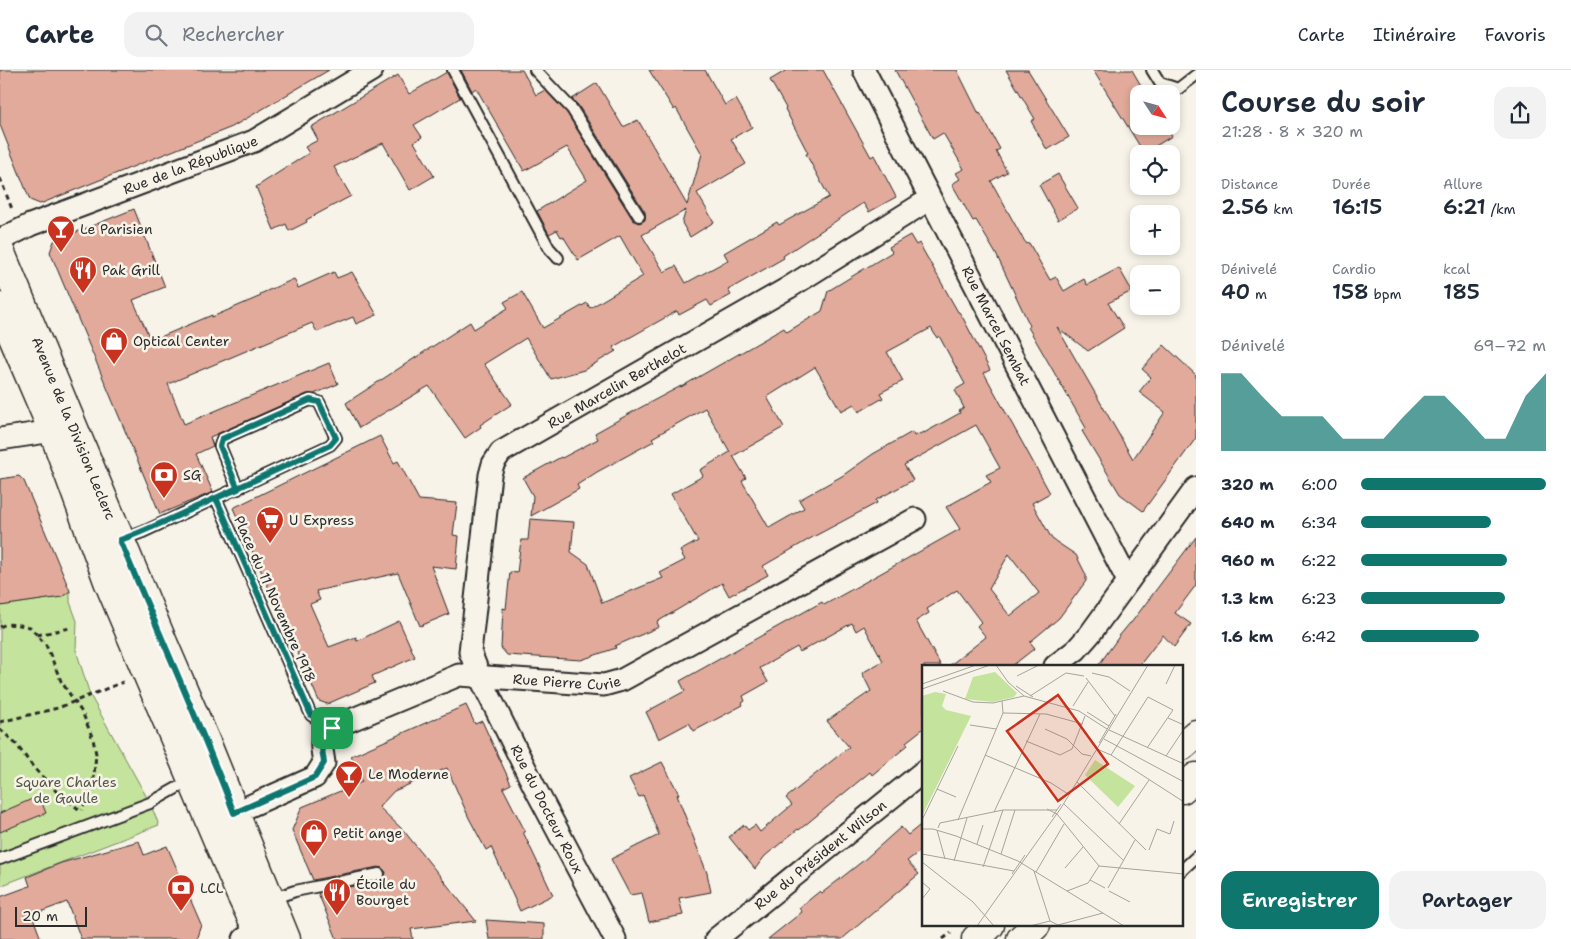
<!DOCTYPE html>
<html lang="fr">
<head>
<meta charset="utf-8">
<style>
  body { margin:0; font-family:"Shantell Sans",sans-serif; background:#f2f2f3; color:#1f2937; height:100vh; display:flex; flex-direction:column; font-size:19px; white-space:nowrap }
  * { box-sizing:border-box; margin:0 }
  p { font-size:16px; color:#747a83 }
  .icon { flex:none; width:28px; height:28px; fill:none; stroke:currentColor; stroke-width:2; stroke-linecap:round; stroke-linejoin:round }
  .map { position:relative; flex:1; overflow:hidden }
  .side { display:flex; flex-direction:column; background:#fff; width:375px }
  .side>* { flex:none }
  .needle { width:32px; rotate:126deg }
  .buttons { position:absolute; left:1130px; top:15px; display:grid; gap:10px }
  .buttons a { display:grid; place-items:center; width:50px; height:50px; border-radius:10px; background:#fff; box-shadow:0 2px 8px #0003; font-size:25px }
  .scale { position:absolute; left:15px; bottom:12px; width:72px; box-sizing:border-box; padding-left:5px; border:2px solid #2b2b2b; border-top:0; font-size:14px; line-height:18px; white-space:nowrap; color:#2b2b2b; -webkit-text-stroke:4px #f7f3e8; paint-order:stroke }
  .pin { position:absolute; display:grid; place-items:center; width:42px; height:42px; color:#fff; margin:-21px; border-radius:10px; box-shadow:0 2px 8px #0006 }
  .round { display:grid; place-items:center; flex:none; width:52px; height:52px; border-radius:15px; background:#f2f2f3 }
  .summary { display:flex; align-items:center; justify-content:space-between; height:85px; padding:0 25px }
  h1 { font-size:28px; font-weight:600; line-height:38px }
  .metrics { display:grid; grid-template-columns:repeat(3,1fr); gap:8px; height:85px; padding:5px 25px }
  .metrics div { display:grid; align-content:center }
  .metrics b { font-size:21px; font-weight:600 }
  .metrics small { font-size:14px; font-weight:400 }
  .metrics p { font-size:14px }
  .chart { height:140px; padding:10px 25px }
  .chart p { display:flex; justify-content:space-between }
  .chart svg { width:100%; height:90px; margin-top:5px; fill:#0f766e; opacity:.7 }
  .button { display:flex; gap:10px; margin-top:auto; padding:10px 25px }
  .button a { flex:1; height:58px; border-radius:15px; background:#0f766e; color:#fff; font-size:20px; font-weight:600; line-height:58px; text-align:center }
  .button a+a { background:#f2f2f3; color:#1f2937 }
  ul { padding:0 25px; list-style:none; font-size:16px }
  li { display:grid; grid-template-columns:80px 60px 1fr; align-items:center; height:38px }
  li i { height:12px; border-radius:6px; background:#0f766e }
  header { display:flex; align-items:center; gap:30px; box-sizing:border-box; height:70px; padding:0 25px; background:#fff; border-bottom:1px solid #e0e1e3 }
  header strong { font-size:24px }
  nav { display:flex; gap:28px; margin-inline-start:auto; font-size:18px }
  .search { width:350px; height:45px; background:#f2f2f3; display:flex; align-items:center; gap:12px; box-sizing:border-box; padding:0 18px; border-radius:15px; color:#747a83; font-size:19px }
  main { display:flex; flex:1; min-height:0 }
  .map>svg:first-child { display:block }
  .green { fill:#c4e39c; stroke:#788764 }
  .building { fill:#e2aa9b; stroke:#2b2b2b; fill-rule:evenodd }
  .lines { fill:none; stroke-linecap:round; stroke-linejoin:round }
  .lane-casing { stroke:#2b2b2b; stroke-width:14 }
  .street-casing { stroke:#2b2b2b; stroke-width:25 }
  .primary-casing { stroke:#2b2b2b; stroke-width:31 }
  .path { stroke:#2b2b2b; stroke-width:3; stroke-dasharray:5 4; stroke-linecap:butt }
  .lane { stroke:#f7f3e8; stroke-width:10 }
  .street { stroke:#f7f3e8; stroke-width:21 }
  .primary { stroke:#f7f3e8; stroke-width:28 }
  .route-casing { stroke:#fff; stroke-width:10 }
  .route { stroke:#0f766e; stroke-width:6 }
  .labels { text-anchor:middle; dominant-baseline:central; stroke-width:5; stroke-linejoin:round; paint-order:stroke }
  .street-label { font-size:14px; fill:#2b2b2b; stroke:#f7f3e8 }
  .poi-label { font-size:14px; fill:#2b2b2b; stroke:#f7f3e8; text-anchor:start }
  .park-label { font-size:14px; fill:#515947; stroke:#f7f3e8 }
  .inset-road { fill:none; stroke:#a5a39c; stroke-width:1 }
  .view { fill:#c8321e; fill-opacity:0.15; stroke:#c8321e; stroke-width:2.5 }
  .inset-edge { fill:none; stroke:#2b2b2b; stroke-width:2.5 }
</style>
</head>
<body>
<header>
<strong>Carte</strong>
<div class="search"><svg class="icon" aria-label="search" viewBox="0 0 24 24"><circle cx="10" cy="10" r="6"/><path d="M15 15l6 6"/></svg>Rechercher</div>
<nav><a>Carte</a><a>Itinéraire</a><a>Favoris</a></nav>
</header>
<main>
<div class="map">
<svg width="1196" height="869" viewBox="0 0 1196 869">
  <rect width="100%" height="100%" fill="#f7f3e8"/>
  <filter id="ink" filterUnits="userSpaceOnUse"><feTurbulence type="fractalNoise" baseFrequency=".02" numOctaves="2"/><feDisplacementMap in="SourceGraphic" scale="10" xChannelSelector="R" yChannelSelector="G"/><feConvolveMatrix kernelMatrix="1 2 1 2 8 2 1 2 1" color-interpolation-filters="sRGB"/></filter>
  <g filter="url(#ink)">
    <polygon class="green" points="70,521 70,532 77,551 76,580 90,625 150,733 159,755 0,816 0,536 61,527"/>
    <g class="building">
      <polygon points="0,0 329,0 232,57 40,134 30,130 0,55"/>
      <polygon points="461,0 522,0 536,25 545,20 567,43 633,150 639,153 645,150 645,142 578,35 572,29 597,13 623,57 638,50 687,135 702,84 676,38 674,40 649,0 705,0 725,35 736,29 752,57 731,69 746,94 697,123 714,152 690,167 682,153 686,140 642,165 664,202 676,196 686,213 728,190 724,183 777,152 779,155 829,127 806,84 808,83 785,39 786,38 770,10 787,0 823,0 871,87 874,85 896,127 869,142 863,133 783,186 784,188 728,220 731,225 711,236 707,230 679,245 677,241 613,277 616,281 584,300 551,309 526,268 484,294 512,334 480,355 481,357 465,368 429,316 359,358 346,333 470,252 474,259 508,238 504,232 522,222 543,258 587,233 590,238 643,206 620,166 578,190 563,166 561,167 557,160 549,164 537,141 587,110 567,77 524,101 476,18 472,21"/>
      <polygon points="895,0 957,0 979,44 980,43 1000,79 996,81 1007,102 991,111 1023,169 1027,174 1029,173 1050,210 1056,207 1064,221 1084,209 1087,215 1119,198 1132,221 1108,233 1124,258 1088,281 1057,257 1133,389 1165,342 1139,322 1151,307 1142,299 1164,275 1196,305 1196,368 1143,441 1120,424 1082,361 1086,358 1028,257 1030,256 996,184 976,150 973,151 952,114 960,109 956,103 964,99 943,63 933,69"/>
      <polygon points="1006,0 1028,0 1069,67 1047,80 1031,51 1035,49"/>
      <polygon points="1093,0 1132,0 1146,24 1139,24 1139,56 1166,56 1172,66 1144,83"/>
      <polygon points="447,2 460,28 414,55 422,67 414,72 434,106 410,120 383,73 334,97 351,126 306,150 307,152 289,161 286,154 274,160 256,117 309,83 305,77 318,70 311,57 398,5 409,24"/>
      <polygon points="1058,104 1078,138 1058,150 1039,115"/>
      <polygon points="134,139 165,217 133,230 151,271 212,245 212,247 261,226 260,224 294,209 298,218 334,202 337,208 352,202 377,245 356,254 353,247 317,262 312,253 168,314 184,354 329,293 338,314 314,324 307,324 210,367 213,376 196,384 213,422 160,444 50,182 54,171"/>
      <path d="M910,165L916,175L919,173L958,242H959L963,248L990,300L984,303L1050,423L1032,433L1052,469L1076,485L1086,505V511L1059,548L1030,572L1035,578L1012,596H949L986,567L977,556L981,552L957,520L927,539L929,543L916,551L941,596H924V658L906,672L908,675L872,705L870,702L799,760L798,759L765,786L755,799L729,767L744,755L748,760L755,755L760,762L792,735L786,728L849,677L827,651L871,621L862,603L883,591L864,556L856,561L852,553L800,582L797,577L760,598L768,612L743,626L745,631L742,633L743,635L694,661L689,653L659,669L646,642L685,621L680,611L822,532L824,535L960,459L946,437L991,412L986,405L1000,398L976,355L904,395L913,410L876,430L877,433L813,467L763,496L768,505L729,526L722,513L657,552L659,557L615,576L616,578L581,590L507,585L501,578L503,538L506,539L510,502L517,503L521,470H528L530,449L574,452L571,482L588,494L602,533L663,508L660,503L685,490L680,481L698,471L671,424L703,406L700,400L730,382L705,338L652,368L654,371L597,402L577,415L579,419L531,446L533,426L523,408L561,387L562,388L598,369L595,363L636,340L681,316V317L784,258L787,262L822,241L828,221L892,182L889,177ZM931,258L937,268L939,266L965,314L955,320L964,338L959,341L960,343L924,363V362L914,366L912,362L873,384L842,406L799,430L804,438L769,458L742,411L746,408L733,386L784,357L767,327L815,297L841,341L854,334L859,342L883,328L880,323L903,311L887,282ZM1009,484L1039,523L1010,546L989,519Z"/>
      <polygon points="380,366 394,393 398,391 419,430 457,433 453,465 459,466 456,499 431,496 449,544 420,556 398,503 316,521 320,530 310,534 329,577 356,567 357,571 399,551 415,587 372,606 375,613 327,634 319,631 233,438"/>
      <polygon points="19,406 24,411 70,521 62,527 0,536 0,409"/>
      <polygon points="1196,467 1196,515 1175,543 1191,554 1174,577 1163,565 1139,596 1098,596 1120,565 1130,553 1131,553"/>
      <polygon points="466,635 475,654 482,651 511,714 503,718 525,761 523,762 553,825 520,841 491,777 486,780 469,748 447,698 394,721 379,737 404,761 476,851 411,859 413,869 337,869 318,823 380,811 385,807 386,802 382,798 378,797 313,810 292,760 302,737 362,712 351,686"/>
      <polygon points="662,692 679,724 677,725 707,803 711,822 679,828 683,845 649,852 642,823 630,825 611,789 659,765 643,725 639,727 629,708"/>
      <polygon points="39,726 46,743 0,762 0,743"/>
      <polygon points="924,752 924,778 907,791 919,804 842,869 768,869 802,842 799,838 820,821 822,823 831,816 864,790 901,757 908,765"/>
      <polygon points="139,771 144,785 167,776 201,854 196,869 81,869 67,832 32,845 41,869 0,869 0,827 30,816 27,807 61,793"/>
      <polygon points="486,850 544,854 544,869 489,869"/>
    </g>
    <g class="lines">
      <g class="lane-casing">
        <g id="lane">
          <polyline points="453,0 549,178 558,188"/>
          <polyline points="535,0 572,39 639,146"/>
          <polyline points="1152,0 1160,13 1178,19 1196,5"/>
          <polyline points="216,428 311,645 332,658"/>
          <polyline points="121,470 143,462 330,375 336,368 319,332 310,330 222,369 220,376 238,419"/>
          <polyline points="0,789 150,733 191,710"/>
          <polyline points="1182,800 1196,787"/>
          <polyline points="271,829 295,821 379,804"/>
        </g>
      </g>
      <g class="street-casing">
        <g id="street">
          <path id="s1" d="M864,0L1128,511"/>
          <path id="s2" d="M0,170L30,155L254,71L372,0"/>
          <polyline points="0,369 53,361"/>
          <polyline points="1055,596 1076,580 1090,564 1196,418"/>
          <path id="s3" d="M234,743L315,707L324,693C322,676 317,670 332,658L459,605L604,615L622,610L915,449"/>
          <polyline points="244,869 259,859"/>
          <path id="s4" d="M615,869L534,716L480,607L470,582L490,405L493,394L501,382L788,218L930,129"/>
          <path id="s5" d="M716,869L924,701"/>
        </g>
      </g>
      <g class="primary-casing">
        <g id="primary">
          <path id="s6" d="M0,181L164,575L208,677L286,869"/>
          <polyline points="0,237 53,361 108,511 240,823 262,869"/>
          <polyline points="1182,676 1196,664"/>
          <polyline points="1182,719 1196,707"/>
          <polyline points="976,869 990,855"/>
          <polyline points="1021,869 1036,855"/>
        </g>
      </g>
      <g class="path">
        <polyline points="0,108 12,139"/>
        <polyline points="0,557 6,554 20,555 30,557 46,575 61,611 83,644 93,669 96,684 93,715 82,740"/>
        <polyline points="37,565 70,558"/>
        <polyline points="0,652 58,638 123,612"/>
        <polyline points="0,659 16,674 34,698 56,721 81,741"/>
        <polyline points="943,869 951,863"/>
      </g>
      <use href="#lane" class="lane"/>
      <use href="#street" class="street"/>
      <use href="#primary" class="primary"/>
    </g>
  </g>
  <g class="lines" filter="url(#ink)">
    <g class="route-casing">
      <path id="route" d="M332,658L311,645L216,428L238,419L220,376L222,369L310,330L319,332L336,368L330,375C287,395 244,415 201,435C174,447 148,460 120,470C158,561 199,651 234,743L315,707L324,693C322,676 318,670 332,658"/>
    </g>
    <use href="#route" class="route"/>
  </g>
  <defs>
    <g id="bar-pin" transform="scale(1.4375)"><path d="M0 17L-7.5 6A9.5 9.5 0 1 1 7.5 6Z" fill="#c8321e" stroke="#f7f3e8"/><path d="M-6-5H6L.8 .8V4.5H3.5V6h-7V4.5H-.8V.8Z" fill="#fff"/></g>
    <g id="restaurant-pin" transform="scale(1.4375)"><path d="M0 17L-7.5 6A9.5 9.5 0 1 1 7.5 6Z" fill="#c8321e" stroke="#f7f3e8"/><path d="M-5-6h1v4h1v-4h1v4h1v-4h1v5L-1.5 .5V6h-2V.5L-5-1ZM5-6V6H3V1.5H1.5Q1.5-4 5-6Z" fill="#fff"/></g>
    <g id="shop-pin" transform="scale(1.4375)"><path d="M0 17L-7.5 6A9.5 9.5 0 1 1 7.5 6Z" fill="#c8321e" stroke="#f7f3e8"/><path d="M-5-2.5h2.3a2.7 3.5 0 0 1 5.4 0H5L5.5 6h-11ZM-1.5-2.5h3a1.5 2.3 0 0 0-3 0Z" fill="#fff"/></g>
    <g id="bank-pin" transform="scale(1.4375)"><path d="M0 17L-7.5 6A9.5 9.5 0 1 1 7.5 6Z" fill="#c8321e" stroke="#f7f3e8"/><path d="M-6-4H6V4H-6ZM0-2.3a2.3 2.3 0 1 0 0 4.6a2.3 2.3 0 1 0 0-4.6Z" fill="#fff"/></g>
    <g id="supermarket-pin" transform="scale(1.4375)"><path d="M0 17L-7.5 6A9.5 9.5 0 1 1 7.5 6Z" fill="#c8321e" stroke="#f7f3e8"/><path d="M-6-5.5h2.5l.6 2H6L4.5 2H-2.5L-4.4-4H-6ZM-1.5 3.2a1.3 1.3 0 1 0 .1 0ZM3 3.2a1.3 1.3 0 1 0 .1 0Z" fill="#fff"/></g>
  </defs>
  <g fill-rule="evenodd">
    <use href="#bar-pin" x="61" y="159"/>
    <use href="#restaurant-pin" x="83" y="200"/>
    <use href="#shop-pin" x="114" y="271"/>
    <use href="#bank-pin" x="164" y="405"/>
    <use href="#supermarket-pin" x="270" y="450"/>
    <use href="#bar-pin" x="349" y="704"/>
    <use href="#shop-pin" x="314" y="763"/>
    <use href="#bank-pin" x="181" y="818"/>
    <use href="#restaurant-pin" x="337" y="822"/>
  </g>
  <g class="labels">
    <g class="street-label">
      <text stroke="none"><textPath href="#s2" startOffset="205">Rue de la République</textPath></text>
      <text stroke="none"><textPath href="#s1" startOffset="288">Rue Marcel Sembat</textPath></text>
      <text stroke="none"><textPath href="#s4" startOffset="659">Rue Marcelin Berthelot</textPath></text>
      <text stroke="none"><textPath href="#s6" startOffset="192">Avenue de la Division Leclerc</textPath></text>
      <text transform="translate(275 529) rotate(66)">Place du 11 Novembre 1918</text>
      <text stroke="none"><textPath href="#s3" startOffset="390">Rue Pierre Curie</textPath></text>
      <text transform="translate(547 739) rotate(63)">Rue du Docteur Roux</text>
      <text stroke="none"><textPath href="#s5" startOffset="134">Rue du Président Wilson</textPath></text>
    </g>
    <g class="poi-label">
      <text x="80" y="159">Le Parisien</text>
      <text x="102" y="200">Pak Grill</text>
      <text x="133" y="271">Optical Center</text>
      <text x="183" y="405">SG</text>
      <text x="289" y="450">U Express</text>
      <text x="368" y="704">Le Moderne</text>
      <text x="333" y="763">Petit ange</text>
      <text x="356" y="814">Étoile du<tspan x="356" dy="16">Bourget</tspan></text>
      <text x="200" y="818">LCL</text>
    </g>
    <g class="park-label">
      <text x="66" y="712">Square Charles<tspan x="66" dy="16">de Gaulle</tspan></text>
    </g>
  </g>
  <g transform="translate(922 595)">
    <rect width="261" height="261" fill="#f7f3e8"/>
    <path d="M73,7L95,28L92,32L71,37L43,34L51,12ZM13,27L24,29L20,41L24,45L49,51L0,151V31ZM173,95L213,121L196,142L163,110Z" fill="#c4e39c"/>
    <path class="inset-road" d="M74,0L86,17L102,31L157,46L185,64M170,8L187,12L208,26M95,11L117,0M164,13L193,51M0,19L54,0M244,19L253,0M94,21L111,32M0,24L68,0M21,26L51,37L71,38L102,31M108,31L144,8L162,11M151,41L166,17M165,47L187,61M81,48L124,49L161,59M246,53L262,60M48,60L74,64M123,64L145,74L160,89L169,91M187,65L262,99M182,74L262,117M104,76L138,90L150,84L163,51M177,78L194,49M175,84L189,90L262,137M63,90L129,118L146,129M189,90L226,32L251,45L225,83M244,91L262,64M155,117L224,185M15,124L34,132M142,139L201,195M125,144L135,149L177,201L262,209M72,147L118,49M130,152L139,139M0,155L36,81M36,155L81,48L80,36M197,159L227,115M16,163L18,158L81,145H135M0,164H11L34,171L96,196L202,261M15,165L23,194M55,179L61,160M227,185L235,164L248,169L252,156M0,189L92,206M79,189L93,145M32,196L45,153M0,197L51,237L72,261M61,202L81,145M143,203L161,182M112,206L128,256M114,207L142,159M90,209L103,190M168,215L183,223M0,217L8,224L0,234M186,223L213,175M145,226L166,218L177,201M187,226L208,237M128,256L136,260L181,248M55,261L139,143L226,0M108,261L128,256"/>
    <path class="view" d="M136,30L186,99L136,136L85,66Z"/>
    <rect width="261" height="261" class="inset-edge"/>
  </g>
</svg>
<div class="buttons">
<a><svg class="needle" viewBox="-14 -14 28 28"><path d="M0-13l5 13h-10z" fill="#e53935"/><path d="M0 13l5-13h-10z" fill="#747a83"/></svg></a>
<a><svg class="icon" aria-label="locate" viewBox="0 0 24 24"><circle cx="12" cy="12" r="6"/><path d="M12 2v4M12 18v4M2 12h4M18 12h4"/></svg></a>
<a>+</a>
<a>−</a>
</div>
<div class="scale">20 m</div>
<div class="pin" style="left:332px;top:658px;background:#1e9e55"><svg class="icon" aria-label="arrive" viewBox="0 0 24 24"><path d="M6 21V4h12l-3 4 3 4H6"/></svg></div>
</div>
<section class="side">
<div class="summary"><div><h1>Course du soir</h1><p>21:28 · 8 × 320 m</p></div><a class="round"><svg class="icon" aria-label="share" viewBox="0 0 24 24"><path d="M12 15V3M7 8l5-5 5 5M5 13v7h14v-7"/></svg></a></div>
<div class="metrics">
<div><p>Distance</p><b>2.56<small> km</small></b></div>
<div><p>Durée</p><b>16:15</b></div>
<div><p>Allure</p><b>6:21<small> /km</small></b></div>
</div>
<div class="metrics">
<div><p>Dénivelé</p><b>40<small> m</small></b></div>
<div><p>Cardio</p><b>158<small> bpm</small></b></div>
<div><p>kcal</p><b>185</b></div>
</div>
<div class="chart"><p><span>Dénivelé</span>69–72 m</p>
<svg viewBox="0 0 160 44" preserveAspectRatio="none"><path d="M0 44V6L10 6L20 17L30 27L40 27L50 27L60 38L70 38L80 38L90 27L100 17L110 17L120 27L130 38L140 38L150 17L160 6V44z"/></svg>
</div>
<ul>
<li><b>320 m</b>6:00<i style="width:100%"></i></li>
<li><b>640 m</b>6:34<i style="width:70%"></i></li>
<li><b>960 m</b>6:22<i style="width:79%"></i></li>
<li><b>1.3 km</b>6:23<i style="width:78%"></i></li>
<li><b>1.6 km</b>6:42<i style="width:64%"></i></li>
</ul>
<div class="button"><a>Enregistrer</a><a>Partager</a></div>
</section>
</main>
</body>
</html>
